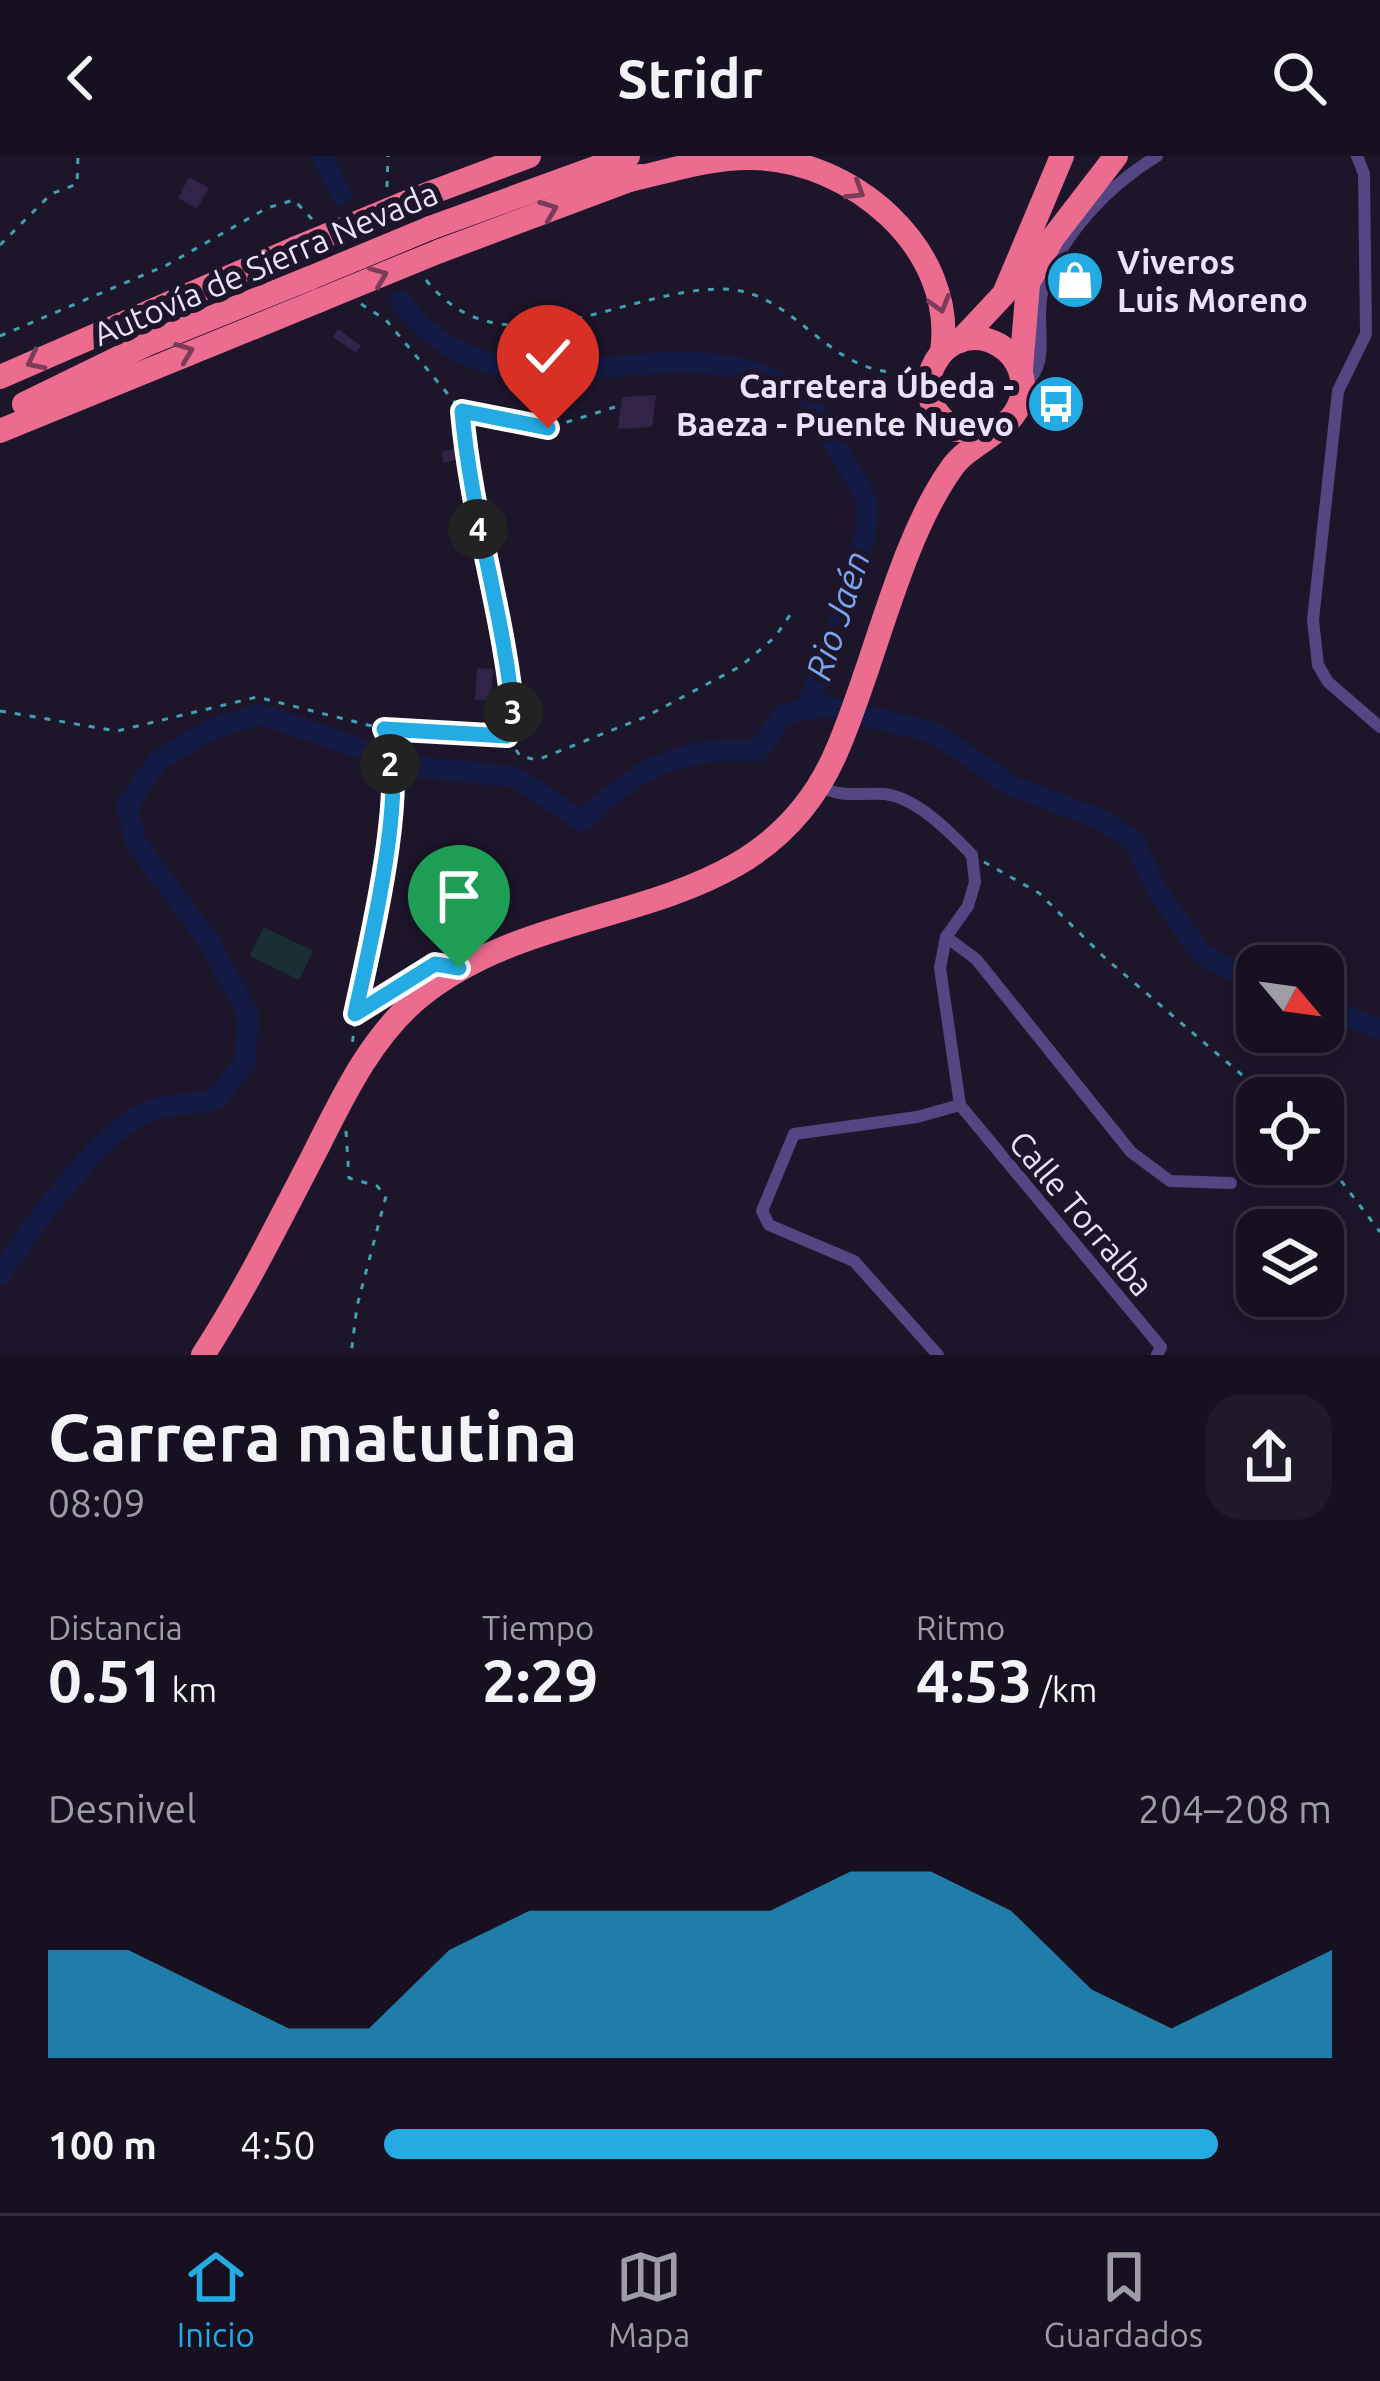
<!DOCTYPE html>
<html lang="es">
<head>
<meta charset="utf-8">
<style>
  body { margin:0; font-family:Ubuntu,sans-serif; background:#1f1929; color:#f1f3f6; height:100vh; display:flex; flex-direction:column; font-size:45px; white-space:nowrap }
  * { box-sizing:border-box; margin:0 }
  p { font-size:39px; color:#9e9da5 }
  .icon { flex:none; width:66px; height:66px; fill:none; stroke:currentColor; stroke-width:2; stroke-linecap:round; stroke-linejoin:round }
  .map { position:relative; height:1199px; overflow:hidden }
  .drawer { display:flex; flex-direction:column; background:#161020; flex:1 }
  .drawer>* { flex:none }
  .needle { width:78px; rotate:119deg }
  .fabs { position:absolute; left:1236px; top:789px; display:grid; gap:24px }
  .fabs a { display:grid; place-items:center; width:108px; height:108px; border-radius:24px; background:#161020; box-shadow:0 6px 18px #0003,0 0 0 3px #35303e; font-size:60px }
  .pin { position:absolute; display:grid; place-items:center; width:102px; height:102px; color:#fff; margin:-123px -51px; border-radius:50% 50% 50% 0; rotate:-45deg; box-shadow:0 0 12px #0007 }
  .pin .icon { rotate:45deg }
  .km { position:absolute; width:60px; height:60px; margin:-30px; border-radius:50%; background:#222; color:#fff; font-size:33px; line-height:60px; text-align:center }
  .round { display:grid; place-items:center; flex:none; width:126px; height:126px; border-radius:36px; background:#1f1929 }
  .overview { display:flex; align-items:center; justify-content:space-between; height:204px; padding:0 48px }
  h1 { font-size:66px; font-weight:700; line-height:90px }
  .figures { display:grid; grid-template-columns:repeat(3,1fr); gap:18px; height:204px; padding:12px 48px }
  .figures div { display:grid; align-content:center }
  .figures b { font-size:60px; font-weight:700 }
  .figures small { font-size:33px; font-weight:400 }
  .figures p { font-size:33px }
  .chart { height:336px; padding:24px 48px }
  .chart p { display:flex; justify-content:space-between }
  .chart svg { width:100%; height:216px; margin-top:12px; fill:#25abe3; opacity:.7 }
  ul { padding:0 48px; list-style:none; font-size:39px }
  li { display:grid; grid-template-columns:192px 144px 1fr; align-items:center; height:90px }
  li i { height:30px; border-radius:15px; background:#25abe3 }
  header { display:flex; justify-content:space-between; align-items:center; height:156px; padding:0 48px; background:#161020; font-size:54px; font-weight:700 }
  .menu { display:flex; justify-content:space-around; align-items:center; height:168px; border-top:3px solid #35303e; background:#161020; font-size:33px; color:#9e9da5 }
  .menu a { display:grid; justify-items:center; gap:6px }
  .menu .on { color:#25abe3 }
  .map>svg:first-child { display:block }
  .green { fill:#192f33 }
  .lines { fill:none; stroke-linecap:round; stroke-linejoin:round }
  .river { stroke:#131b45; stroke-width:21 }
  .building { fill:#322349 }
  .path { stroke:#41a1b0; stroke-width:3; stroke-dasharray:6 9; stroke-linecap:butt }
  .street { stroke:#544683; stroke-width:12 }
  .highway { stroke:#ec6c90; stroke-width:24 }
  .highway-bridge { stroke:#ec6c90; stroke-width:24 }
  .oneway { stroke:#7a3c58 }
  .route-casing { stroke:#fff; stroke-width:24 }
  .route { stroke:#25abe3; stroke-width:15 }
  .labels { text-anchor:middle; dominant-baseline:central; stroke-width:12; stroke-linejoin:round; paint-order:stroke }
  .poi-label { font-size:33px; font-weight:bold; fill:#e9e2fb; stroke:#1d152a; text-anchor:start }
  .street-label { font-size:33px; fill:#e9e2fb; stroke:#1d152a }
  .water-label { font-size:36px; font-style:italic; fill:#7ca3ee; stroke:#1d152a }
</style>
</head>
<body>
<header><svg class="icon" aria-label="back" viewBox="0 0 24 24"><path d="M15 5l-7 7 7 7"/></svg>Stridr<svg class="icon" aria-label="search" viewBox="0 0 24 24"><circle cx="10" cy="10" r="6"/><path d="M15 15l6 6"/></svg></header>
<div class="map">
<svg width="1380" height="1199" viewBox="0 0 1380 1199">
  <rect width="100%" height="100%" fill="#1d152a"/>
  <polygon class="green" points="264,771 313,795 299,824 250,800"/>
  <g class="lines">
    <g class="river">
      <polyline points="322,0 341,38"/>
      <path d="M401,146C507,288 684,147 806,243C819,253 827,275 835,290C844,307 868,335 867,354C865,421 828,491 806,554"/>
      <polyline points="1323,852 1380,873"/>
      <path d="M0,1119C28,1076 96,981 142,958C162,948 193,948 215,944L246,906L248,858L209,785L136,687L127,650L158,605L210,574L260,558L411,610L515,621L582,665C637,612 682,589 758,595L784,558L825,550L935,577L1013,631L1098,662L1133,684L1158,736L1202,798L1257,828"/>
    </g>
  </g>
  <g class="building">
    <polygon points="189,21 209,32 197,53 178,42"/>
    <polygon points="338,173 361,190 356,197 333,181"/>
    <polygon points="656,239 652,271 618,273 622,241"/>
    <polygon points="456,292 459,303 444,307 441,296"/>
    <polygon points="477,512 493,513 491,545 475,544"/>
    <polygon points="484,711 493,729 468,741 459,723"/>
  </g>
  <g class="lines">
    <g class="path">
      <polyline points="387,31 388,0"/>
      <polyline points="0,89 51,38 77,28 78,0"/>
      <path d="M426,124C502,220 621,134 720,133C791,132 821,209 890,216C898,216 908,213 917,213"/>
      <polyline points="361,148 386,164 462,255 469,333 510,514 515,569 507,580 384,573"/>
      <polyline points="0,180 167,109 267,52 294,44 312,63"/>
      <polyline points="464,255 548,272 615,251"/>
      <path d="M0,555L117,575L257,541L384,573C415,631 358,821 352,891"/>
      <polyline points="508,581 520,600 537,604 645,561 741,510 775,481 792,456"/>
      <polyline points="984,706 1039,737 1104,801 1269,942"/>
      <polyline points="356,858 434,809"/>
      <polyline points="346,975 349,1022 377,1030 386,1040 357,1150 351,1199"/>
      <polyline points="1323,1001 1380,1076"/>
    </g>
    <g class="street">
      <polyline points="1357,0 1364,18 1366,178 1338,235 1313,464 1318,509 1328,526 1380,571"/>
      <path d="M1025,227C1053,208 1033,165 1043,133C1062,78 1108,30 1157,0"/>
      <path d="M819,630C845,643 858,636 885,638C917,642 951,677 972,699L975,726L968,750L946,781L940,812L960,949L1161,1191L1157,1199"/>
      <polyline points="946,781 976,803 1131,996 1170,1025 1231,1027"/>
      <polyline points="938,1199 854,1105 769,1069 762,1055 794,978 917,961 960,949"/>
    </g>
    <g class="highway">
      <path d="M625,25C666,16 710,1 752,2C851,3 957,92 942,196"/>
      <polyline points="417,42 529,0"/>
      <polyline points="430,72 628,0"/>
      <polyline points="440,95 640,20"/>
      <polyline points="1031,122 1052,83 1116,0"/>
      <polyline points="960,185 1004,138 1062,0"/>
      <polyline points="1021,213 1030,104"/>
      <polyline points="0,221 296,92"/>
      <polyline points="24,248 149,187 310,122"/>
      <polyline points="0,275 318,145"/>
      <path d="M203,1199C244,1136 278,1067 313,1000C341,945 369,883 418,842C551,732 755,778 835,599C874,512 898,388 951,313C969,286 1012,276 1021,244C1027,223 1018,200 999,189C945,158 897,238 956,274L993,275"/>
    </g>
    <g class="highway-bridge">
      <polyline points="296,92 417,42"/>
      <polyline points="310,122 430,72"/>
      <polyline points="318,145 440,95"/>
    </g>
  </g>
  <defs><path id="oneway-chevron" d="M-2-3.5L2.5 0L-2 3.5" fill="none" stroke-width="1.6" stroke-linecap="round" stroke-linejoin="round" transform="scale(3)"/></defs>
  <g class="oneway">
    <use href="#oneway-chevron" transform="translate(856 35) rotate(32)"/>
    <use href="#oneway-chevron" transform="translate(549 54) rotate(-21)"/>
    <use href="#oneway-chevron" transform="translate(379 120) rotate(-22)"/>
    <use href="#oneway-chevron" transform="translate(940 148) rotate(74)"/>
    <use href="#oneway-chevron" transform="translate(185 196) rotate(-21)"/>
    <use href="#oneway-chevron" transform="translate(35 205) rotate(154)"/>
  </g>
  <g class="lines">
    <g class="route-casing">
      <path id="route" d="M459,812L435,808L355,858C367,801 412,621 384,573L507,580L514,569C506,463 471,362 462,255L548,272"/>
    </g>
    <use href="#route" class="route"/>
  </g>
  <defs>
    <g id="shop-disc" transform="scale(3)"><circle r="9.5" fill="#25abe3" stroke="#1d152a"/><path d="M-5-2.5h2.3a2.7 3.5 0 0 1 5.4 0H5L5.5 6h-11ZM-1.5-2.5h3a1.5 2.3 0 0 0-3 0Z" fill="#fff"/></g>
    <g id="bus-disc" transform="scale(3)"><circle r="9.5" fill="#25abe3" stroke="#1d152a"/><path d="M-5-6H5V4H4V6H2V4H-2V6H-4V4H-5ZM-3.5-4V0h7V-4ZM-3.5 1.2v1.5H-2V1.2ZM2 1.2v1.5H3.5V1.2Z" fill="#fff"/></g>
  </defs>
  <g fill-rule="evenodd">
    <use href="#shop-disc" x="1075" y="124"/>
    <use href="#bus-disc" x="1056" y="248"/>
  </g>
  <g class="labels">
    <g class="poi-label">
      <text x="1117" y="105">Viveros<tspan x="1117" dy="38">Luis Moreno</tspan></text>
      <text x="1014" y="229" text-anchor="end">Carretera Úbeda -<tspan x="1014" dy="38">Baeza - Puente Nuevo</tspan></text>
    </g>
    <g class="street-label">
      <text transform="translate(265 107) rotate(-23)">Autovía de Sierra Nevada</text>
      <text transform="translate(1082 1057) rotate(50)">Calle Torralba</text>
    </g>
    <g class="water-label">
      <text transform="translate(837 459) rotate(-72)">Rio Jaén</text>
    </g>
  </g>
</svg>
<div class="fabs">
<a><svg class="needle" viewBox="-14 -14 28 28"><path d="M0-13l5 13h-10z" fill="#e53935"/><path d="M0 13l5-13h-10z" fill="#9e9da5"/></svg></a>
<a><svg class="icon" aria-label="locate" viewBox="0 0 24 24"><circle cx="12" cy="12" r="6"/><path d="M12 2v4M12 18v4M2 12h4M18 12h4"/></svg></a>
<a><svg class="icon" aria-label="layers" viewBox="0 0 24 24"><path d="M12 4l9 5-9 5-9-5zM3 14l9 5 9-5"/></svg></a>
</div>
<div class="pin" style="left:459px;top:812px;background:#1e9e55"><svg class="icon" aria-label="arrive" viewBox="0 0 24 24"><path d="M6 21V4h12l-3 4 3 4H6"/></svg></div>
<div class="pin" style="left:548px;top:272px;background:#d93025"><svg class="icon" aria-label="check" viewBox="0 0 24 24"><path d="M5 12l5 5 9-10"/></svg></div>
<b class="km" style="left:390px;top:608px">2</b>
<b class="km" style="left:513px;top:556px">3</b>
<b class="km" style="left:478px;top:373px">4</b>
</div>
<section class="drawer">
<div class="overview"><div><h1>Carrera matutina</h1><p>08:09</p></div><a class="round"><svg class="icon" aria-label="share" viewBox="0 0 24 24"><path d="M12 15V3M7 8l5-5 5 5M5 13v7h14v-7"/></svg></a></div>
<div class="figures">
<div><p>Distancia</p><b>0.51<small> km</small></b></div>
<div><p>Tiempo</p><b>2:29</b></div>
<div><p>Ritmo</p><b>4:53<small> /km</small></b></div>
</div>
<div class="chart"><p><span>Desnivel</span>204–208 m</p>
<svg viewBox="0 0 160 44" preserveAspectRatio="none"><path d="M0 44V22L10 22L20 30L30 38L40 38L50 22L60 14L70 14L80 14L90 14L100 6L110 6L120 14L130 30L140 38L150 30L160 22V44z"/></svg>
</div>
<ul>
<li><b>100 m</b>4:50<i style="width:88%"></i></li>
</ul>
</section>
<nav class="menu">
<a class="on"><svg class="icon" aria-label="home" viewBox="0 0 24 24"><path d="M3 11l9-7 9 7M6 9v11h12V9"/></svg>Inicio</a>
<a><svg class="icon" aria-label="map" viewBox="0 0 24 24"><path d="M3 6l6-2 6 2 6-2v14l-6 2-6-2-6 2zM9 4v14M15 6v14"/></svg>Mapa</a>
<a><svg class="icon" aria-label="saved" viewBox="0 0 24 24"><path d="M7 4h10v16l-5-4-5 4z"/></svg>Guardados</a>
</nav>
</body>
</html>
